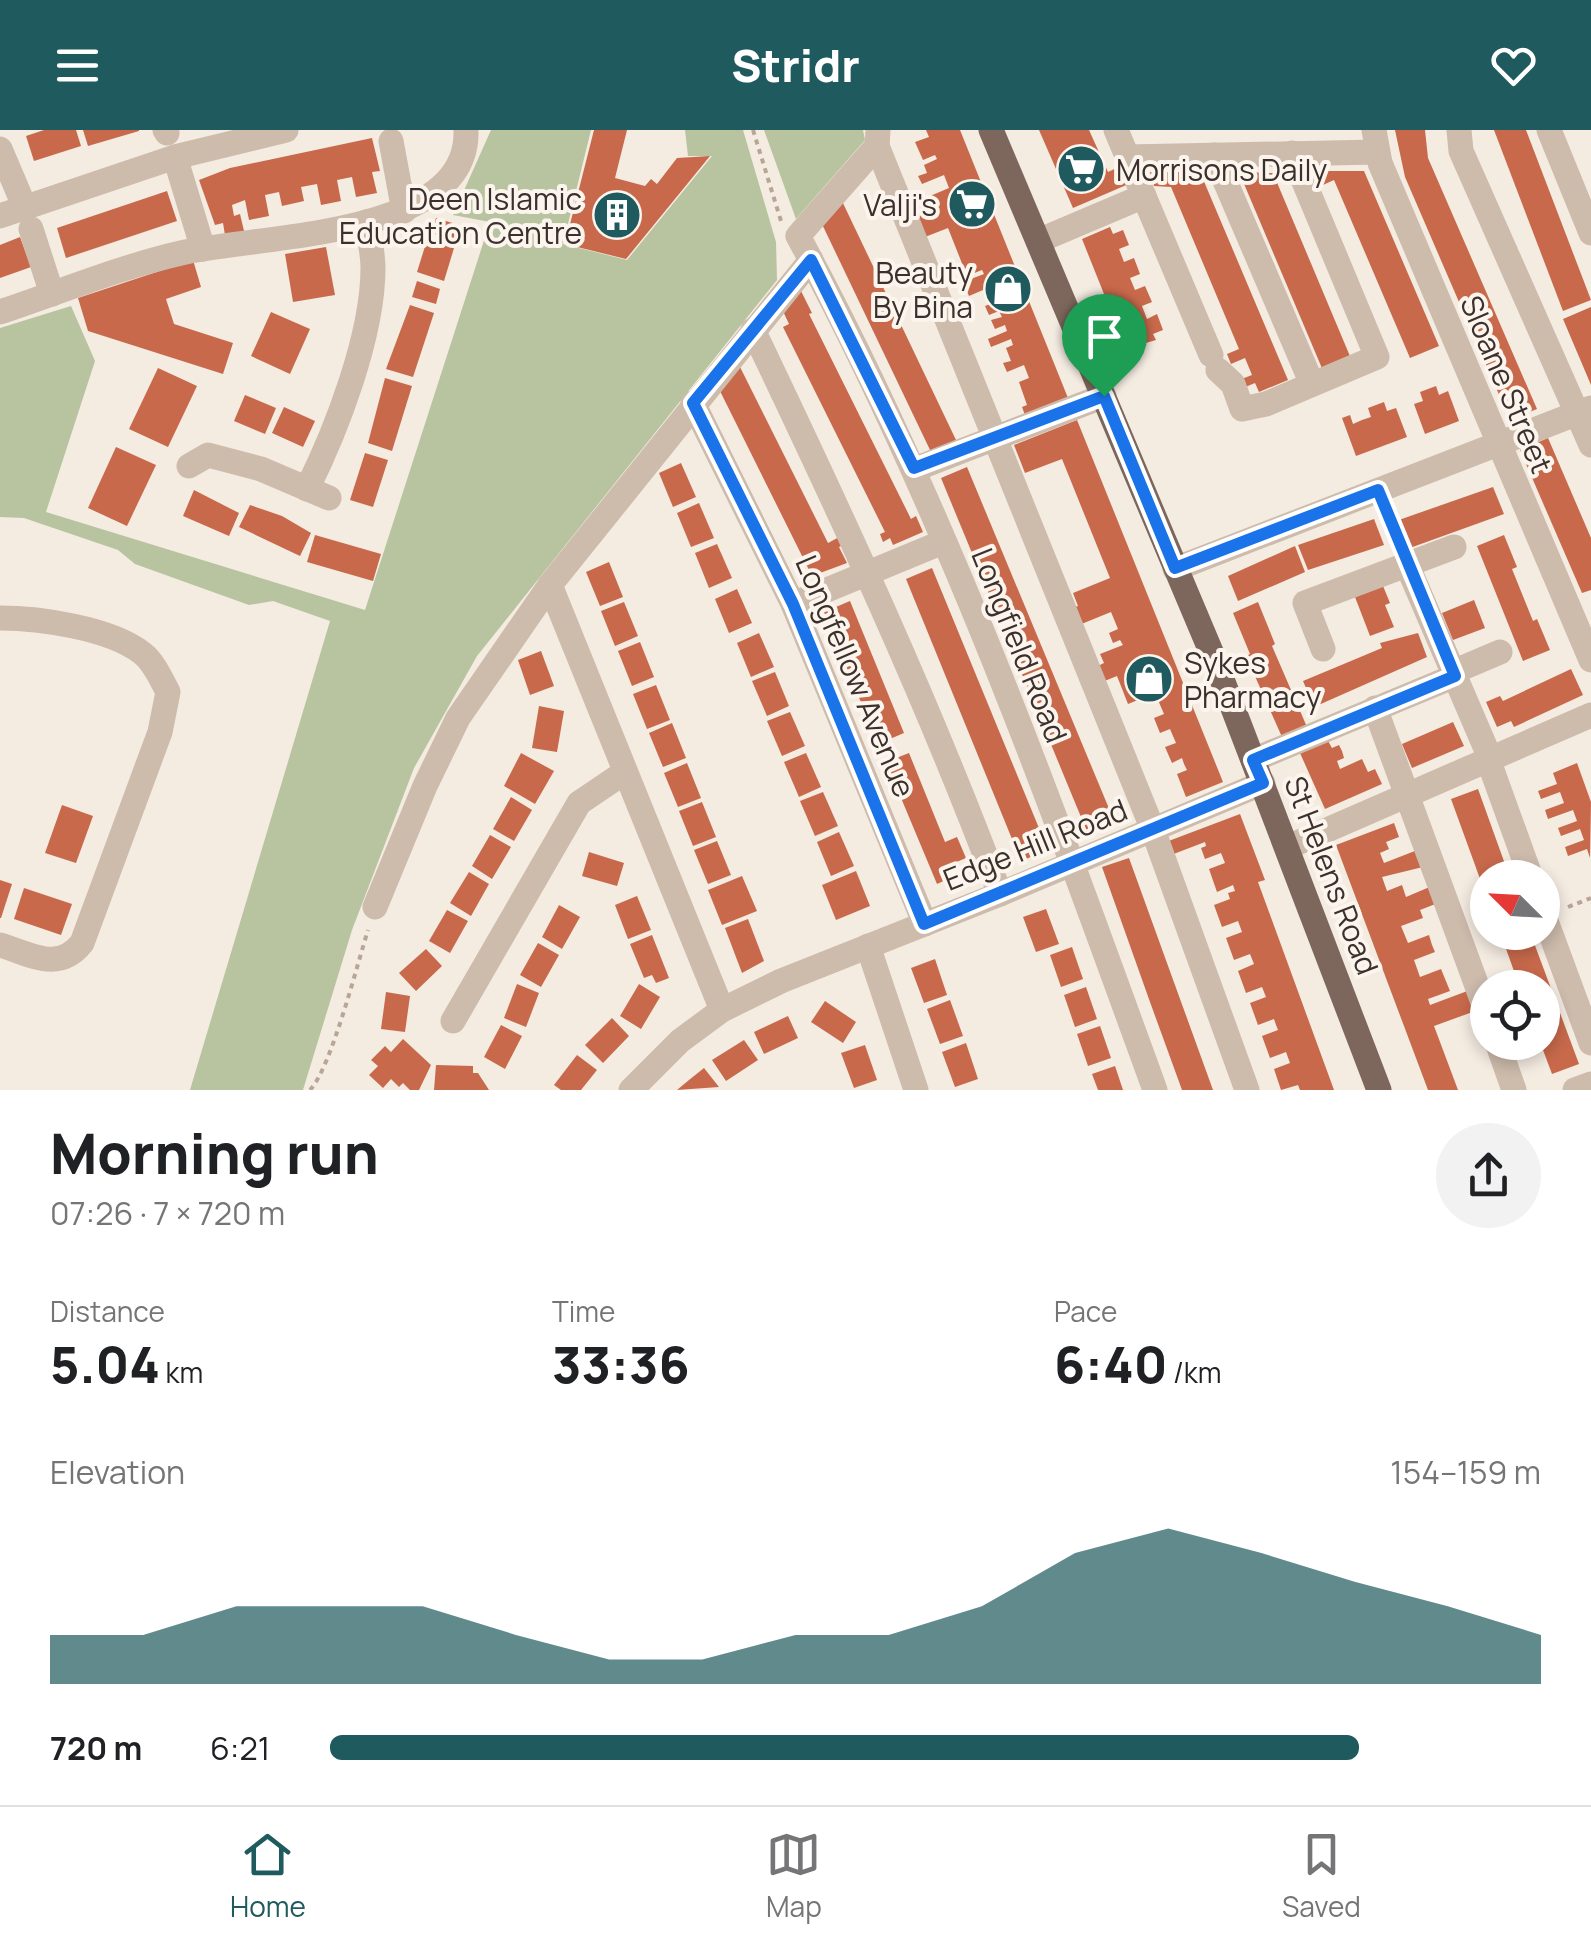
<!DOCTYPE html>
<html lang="en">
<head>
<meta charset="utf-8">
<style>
  body { margin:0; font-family:Manrope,sans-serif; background:#f2f2f2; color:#202124; height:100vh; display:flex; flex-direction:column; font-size:38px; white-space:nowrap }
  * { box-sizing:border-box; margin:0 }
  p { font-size:32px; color:#757577 }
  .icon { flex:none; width:55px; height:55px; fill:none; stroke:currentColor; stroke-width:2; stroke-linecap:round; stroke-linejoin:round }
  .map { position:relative; height:960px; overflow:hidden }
  .drawer { display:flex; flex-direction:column; background:#fff; flex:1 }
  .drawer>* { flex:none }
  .needle { width:65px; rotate:294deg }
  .controls { position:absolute; left:1470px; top:730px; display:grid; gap:20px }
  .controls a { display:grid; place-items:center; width:90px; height:90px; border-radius:50%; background:#fff; box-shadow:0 5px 15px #0003; font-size:50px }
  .pin { position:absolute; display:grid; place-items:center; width:85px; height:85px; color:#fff; margin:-102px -42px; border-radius:50% 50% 50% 0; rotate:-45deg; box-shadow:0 0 10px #0007 }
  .pin .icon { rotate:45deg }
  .round { display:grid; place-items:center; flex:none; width:105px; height:105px; border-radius:52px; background:#f2f2f2 }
  .summary { display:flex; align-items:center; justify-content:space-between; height:170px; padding:0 50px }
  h1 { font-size:55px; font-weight:800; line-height:75px }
  .metrics { display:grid; grid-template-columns:repeat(3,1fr); gap:15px; height:170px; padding:10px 50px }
  .metrics div { display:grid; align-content:center }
  .metrics b { font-size:50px; font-weight:800 }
  .metrics small { font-size:28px; font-weight:400 }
  .metrics p { font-size:28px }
  .chart { height:280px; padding:20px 50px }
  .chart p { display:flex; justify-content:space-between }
  .chart svg { width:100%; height:180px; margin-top:10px; fill:#1f5a5e; opacity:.7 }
  ul { padding:0 50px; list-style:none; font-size:32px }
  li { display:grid; grid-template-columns:160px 120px 1fr; align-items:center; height:75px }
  li i { height:25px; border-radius:12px; background:#1f5a5e }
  header { display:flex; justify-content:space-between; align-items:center; height:130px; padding:0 50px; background:#1f5a5e; color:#fff; font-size:45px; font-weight:800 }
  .tab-bar { display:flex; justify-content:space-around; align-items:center; height:140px; border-top:2px solid #e0e0e0; background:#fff; font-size:28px; color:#757577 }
  .tab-bar a { display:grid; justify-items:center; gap:5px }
  .tab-bar .on { color:#1f5a5e }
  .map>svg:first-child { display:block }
  .green { fill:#b8c4a0 }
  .building { fill:#c8694b }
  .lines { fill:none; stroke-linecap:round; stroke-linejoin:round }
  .path { stroke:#b9a596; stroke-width:4; stroke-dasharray:5 5; stroke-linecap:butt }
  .minor { stroke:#cdbbac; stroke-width:25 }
  .major { stroke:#7d675c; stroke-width:25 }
  .route-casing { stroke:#fff; stroke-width:20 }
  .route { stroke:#1a73e8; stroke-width:12 }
  .labels { text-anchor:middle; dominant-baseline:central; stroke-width:8; stroke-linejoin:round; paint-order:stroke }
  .poi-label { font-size:30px; fill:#3b302b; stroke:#fbf5ee; text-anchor:end }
  .street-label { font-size:30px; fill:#3b302b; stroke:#fbf5ee }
</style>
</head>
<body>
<header><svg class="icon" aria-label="menu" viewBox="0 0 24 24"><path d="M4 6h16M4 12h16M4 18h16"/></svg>Stridr<svg class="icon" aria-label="heart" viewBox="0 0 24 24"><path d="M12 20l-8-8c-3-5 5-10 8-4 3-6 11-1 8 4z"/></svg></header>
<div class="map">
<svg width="1591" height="960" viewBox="0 0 1591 960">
  <rect width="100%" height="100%" fill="#f4ebe1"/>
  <g class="green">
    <polygon points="491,0 591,0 563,114 627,130 712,26 688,26 685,0 743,0 776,112 777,150 477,526 414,638 352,800 303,960 190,960 330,491 273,471 249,475 135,434 118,420 24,388 0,387 0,198 71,176 95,231 46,382 365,480 490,92 453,85"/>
    <polygon points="764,0 863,0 865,10 796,89"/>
  </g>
  <g class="building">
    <polygon points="44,0 76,0 81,16 34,31 26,6"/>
    <polygon points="83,0 139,0 139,1 88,16"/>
    <polygon points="594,0 627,0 615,48 645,56 651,49 657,54 677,28 710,26 626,129 565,114"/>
    <polygon points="926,0 960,0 1068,268 1025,285 1022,277 1027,275 1019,252 1029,248 1024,235 1007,242 1003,233 1011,231 1006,218 1013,215 1011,209 991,217 988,209 1007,201 1005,195 995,199 991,190 1002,187 999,181 989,185 985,176 996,172 990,157 969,166 963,152 984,144 982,140 967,146 948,98 925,107 911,74 949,58 944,45 922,54 918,46 927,43 924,35 937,29 935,25 923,30 915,12 929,7"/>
    <polygon points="1039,0 1089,0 1108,42 1123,35 1131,53 1073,78"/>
    <polygon points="1395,0 1425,0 1428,28 1537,279 1510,290 1405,47"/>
    <polygon points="1494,0 1526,0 1591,170 1563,181"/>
    <polygon points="372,8 380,41 372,42 377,63 356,67 352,47 337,50 341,71 321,75 317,54 301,57 304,71 282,76 279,62 265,65 269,86 249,90 245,70 232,75 234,86 240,84 244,101 225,105 223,93 215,95 199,50 230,38"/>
    <polygon points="1317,41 1364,41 1439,216 1410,228 1334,50 1323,55"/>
    <polygon points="1150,42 1200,42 1288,250 1259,262 1255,253 1243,258 1239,250 1252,245 1245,228 1231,234 1227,224 1239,219 1171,57 1154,56"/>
    <polygon points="1239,42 1273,43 1352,231 1324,243"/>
    <polygon points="167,61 177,91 66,128 57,98"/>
    <polygon points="841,69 956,310 931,322 821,92"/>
    <polygon points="436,88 459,95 454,111 431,103"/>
    <polygon points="1110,97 1113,104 1123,100 1129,115 1119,119 1124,132 1134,128 1140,144 1130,148 1135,160 1145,156 1152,172 1142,176 1147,189 1157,184 1163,200 1153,204 1156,210 1126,219 1082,109"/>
    <polygon points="20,107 31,137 0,148 0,115"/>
    <polygon points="427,110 454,118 444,151 417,142"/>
    <polygon points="326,117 335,165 293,172 285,124"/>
    <polygon points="193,130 201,157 166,169 174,194 233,213 223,244 88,201 78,168"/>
    <polygon points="417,151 440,159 436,174 412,167"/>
    <polygon points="799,157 812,183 809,184 911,389 916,386 923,402 893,415 890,408 883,412 880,404 885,402 783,197 789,194 782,179"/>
    <polygon points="410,175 434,183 413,247 386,239"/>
    <polygon points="1591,177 1591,255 1563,189"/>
    <polygon points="271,182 310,199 290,244 251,226"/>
    <polygon points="738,233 828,413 843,405 847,413 839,417 847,433 812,446 718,257"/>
    <polygon points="158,238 197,256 168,317 129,299"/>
    <polygon points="385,248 412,256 392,321 368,313"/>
    <polygon points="1436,256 1439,265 1448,261 1459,291 1425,304 1414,274 1423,271 1420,262"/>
    <polygon points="245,265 276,278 265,304 234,291"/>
    <polygon points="1384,272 1387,281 1396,278 1407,307 1356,326 1342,288 1350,285 1353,294 1362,290 1371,287 1368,278"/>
    <polygon points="284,277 315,291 303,317 272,303"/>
    <polygon points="1077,290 1223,652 1186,667 1177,644 1187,640 1184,634 1182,628 1172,633 1165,617 1176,613 1170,599 1160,603 1154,588 1164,584 1155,563 1128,574 1117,546 1102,552 1096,537 1104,533 1100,524 1123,515 1120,510 1113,513 1109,503 1118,499 1111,482 1079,495 1072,478 1078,476 1073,463 1110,448 1062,329 1025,343 1014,315"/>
    <polygon points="1548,308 1591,408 1591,460 1582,463 1520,320"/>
    <polygon points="116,317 156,335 127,396 88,378"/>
    <polygon points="365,323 388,330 373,377 350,370"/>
    <polygon points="681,333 696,367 673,377 659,343"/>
    <polygon points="967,337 1115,693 1088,704 941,348"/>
    <polygon points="1493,357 1504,384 1407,419 1396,391"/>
    <polygon points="194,360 239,383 229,406 183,386"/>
    <polygon points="699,373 714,408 691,417 677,383"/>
    <polygon points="250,375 282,386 311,403 300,426 239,397"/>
    <polygon points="1374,389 1384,415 1308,440 1298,415"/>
    <polygon points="315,405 381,424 373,451 307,432"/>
    <polygon points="1504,405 1517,437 1512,439 1533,491 1537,489 1550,520 1523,531 1477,416"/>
    <polygon points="717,414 732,448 709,458 695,423"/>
    <polygon points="1295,416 1305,442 1238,471 1228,446"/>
    <polygon points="609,432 623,467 600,476 586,442"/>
    <polygon points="932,438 1048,720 1021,731 906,449"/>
    <polygon points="1383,456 1390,473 1385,475 1394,497 1370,506 1355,467"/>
    <polygon points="737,459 752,493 729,503 715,469"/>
    <polygon points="1474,470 1485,498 1453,510 1442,483"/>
    <polygon points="850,471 904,603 878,614 824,482"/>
    <polygon points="624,472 638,506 615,516 601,481"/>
    <polygon points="1258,472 1275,514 1272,516 1307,597 1282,607 1246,526 1250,524 1233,483"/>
    <polygon points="759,503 774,537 751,547 737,513"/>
    <polygon points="1418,503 1427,527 1314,577 1303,551 1382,518 1380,513"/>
    <polygon points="640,512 654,547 632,556 618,521"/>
    <polygon points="541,521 554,556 530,565 518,530"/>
    <polygon points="1571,539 1583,565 1514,597 1511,591 1497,597 1486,572 1500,566 1503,571"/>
    <polygon points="775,542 789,576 767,586 752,551"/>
    <polygon points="656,555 670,590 647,599 633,564"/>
    <polygon points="539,576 564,581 557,622 532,618"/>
    <polygon points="790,582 805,616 782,626 767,591"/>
    <polygon points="1453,592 1464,616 1412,638 1402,614"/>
    <polygon points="672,593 686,628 663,637 649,603"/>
    <polygon points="1328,611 1332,618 1339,615 1342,621 1344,628 1337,631 1340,639 1362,629 1368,642 1375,639 1382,654 1325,679 1300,623"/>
    <polygon points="521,623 554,641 535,674 504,656"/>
    <polygon points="806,623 821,657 799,667 784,632"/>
    <polygon points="909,623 945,712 957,707 966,728 954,733 959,744 937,754 886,632"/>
    <polygon points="687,633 701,668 678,677 664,643"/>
    <polygon points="1577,633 1591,672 1590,728 1587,719 1568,726 1565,717 1584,710 1580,699 1561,706 1558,698 1577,691 1573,680 1548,689 1545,680 1564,673 1560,662 1541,669 1538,661 1557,654 1553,643"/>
    <polygon points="1478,659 1510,748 1488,748 1487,768 1451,669"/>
    <polygon points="823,662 838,696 815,706 800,671"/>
    <polygon points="511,667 532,680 514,711 493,699"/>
    <polygon points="702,672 716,707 693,716 679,681"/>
    <polygon points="62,675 93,686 76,733 45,723"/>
    <polygon points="1240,684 1265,750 1258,752 1334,960 1300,960 1298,955 1281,960 1274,939 1290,933 1286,922 1270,928 1262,906 1278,900 1276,895 1274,889 1258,895 1250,873 1266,867 1262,857 1246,863 1238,841 1254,834 1250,824 1234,830 1226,808 1242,802 1238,791 1222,797 1214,775 1230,769 1228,763 1235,761 1233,755 1217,762 1209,739 1225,733 1221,723 1205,729 1201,718 1206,716 1205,712 1171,725 1166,712"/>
    <polygon points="1394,693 1399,707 1386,712 1389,719 1380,723 1384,733 1420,719 1427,736 1382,747 1387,761 1402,755 1406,767 1432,756 1438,773 1420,780 1423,788 1401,796 1408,813 1429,805 1432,815 1435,822 1414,830 1420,847 1441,839 1450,861 1428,869 1430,875 1470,860 1478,880 1434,896 1458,960 1428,960 1336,715"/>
    <polygon points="839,702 854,736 831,746 817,712"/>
    <polygon points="490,705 511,717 492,749 472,736"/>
    <polygon points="717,711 731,745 708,754 694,720"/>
    <polygon points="589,722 624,733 617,756 582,746"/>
    <polygon points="1129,728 1163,822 1213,960 1182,960 1150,872 1102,737"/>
    <polygon points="856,741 870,776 836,790 822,755"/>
    <polygon points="469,742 489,754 471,786 450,773"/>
    <polygon points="742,746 757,781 722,795 708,760"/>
    <polygon points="0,750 12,754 1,788 0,788"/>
    <polygon points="24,758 72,774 61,805 14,789"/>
    <polygon points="637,766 651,800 628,809 615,775"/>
    <polygon points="559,775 580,787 562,819 542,807"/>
    <polygon points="1046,779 1059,814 1036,822 1023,787"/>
    <polygon points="447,780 468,791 450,823 429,811"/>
    <polygon points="748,789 764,831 742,843 725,798"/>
    <polygon points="1500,802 1530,802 1579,934 1552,944 1540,912 1542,858 1520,858"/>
    <polygon points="652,805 669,848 656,853 652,845 644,848 630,814"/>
    <polygon points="538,813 559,825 541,857 520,845"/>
    <polygon points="1072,817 1083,849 1061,857 1050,825"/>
    <polygon points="426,819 442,836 416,861 399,843"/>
    <polygon points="935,829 947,865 924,873 911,838"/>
    <polygon points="517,854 539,863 526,897 504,888"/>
    <polygon points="639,854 660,867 641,899 620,886"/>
    <polygon points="1086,857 1097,889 1075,897 1064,865"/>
    <polygon points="386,862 410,866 405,902 381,899"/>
    <polygon points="950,870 963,906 940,914 927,879"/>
    <polygon points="825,871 856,892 843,913 811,892"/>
    <polygon points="788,886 798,908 764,924 754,902"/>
    <polygon points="612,888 629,906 603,933 585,915"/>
    <polygon points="501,895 522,906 505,939 484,927"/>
    <polygon points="1100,896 1111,928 1088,936 1077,904"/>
    <polygon points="403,909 431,935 419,960 410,960 403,953 399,957 391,949 383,958 369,945 378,936 371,930 385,916 391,922"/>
    <polygon points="744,910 758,930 726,951 712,930"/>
    <polygon points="966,913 978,949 955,957 942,922"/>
    <polygon points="865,915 877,950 854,958 841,923"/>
    <polygon points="577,925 597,940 581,960 561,960 554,955"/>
    <polygon points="436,935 473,936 473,943 478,943 489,960 434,960"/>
    <polygon points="1115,936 1123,960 1098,960 1092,944"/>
    <polygon points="704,938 719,957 677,960 689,950"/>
  </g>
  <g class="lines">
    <g class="path">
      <polyline points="753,0 781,91"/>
      <polyline points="1387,381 1400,413"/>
      <polyline points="1568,777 1591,768"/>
      <path d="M310,960C331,938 357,835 368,800"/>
    </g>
    <g class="minor">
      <polyline points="165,0 167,3"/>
      <path d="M878,0L877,16L798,106C945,377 1050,671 1155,960"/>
      <polyline points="1116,0 1211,225"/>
      <polyline points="1374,0 1380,33 1591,530"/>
      <polyline points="1459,0 1461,21 1591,315"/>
      <polyline points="1549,0 1591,103"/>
      <polyline points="391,11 404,81"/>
      <polyline points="877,16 1153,700 1247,960"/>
      <polyline points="0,19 25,78"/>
      <polyline points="1214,25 1312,254"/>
      <polyline points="175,27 203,119"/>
      <polyline points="1127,27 1377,22"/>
      <polyline points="0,86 175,27 286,0"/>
      <polyline points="31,99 52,164"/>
      <polyline points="1038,111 1144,66"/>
      <path d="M0,182C60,162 120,137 181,123C255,105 470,109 466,0"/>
      <path d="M753,200C842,386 928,571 1000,764"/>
      <polyline points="1218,240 1233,254 1242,279 1266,274 1377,227 1292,23"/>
      <polyline points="693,273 793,474 925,794"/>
      <polyline points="189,336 208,325 261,339 329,368"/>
      <polyline points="915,339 1104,266"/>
      <path d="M307,359C337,299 373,205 373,138C373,123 369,107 367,92"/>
      <polyline points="1408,437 1490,628"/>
      <polyline points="1175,439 1591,278"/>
      <polyline points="550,455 722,880"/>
      <polyline points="793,474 943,412"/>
      <path d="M0,488C39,488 110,498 142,523C154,532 161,549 168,562L160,602L82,813C58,843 31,824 0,815"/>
      <polyline points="1323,519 1305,473 1454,417"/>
      <polyline points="1453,542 1500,522"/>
      <polyline points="1375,578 1488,886"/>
      <polyline points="1488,629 1531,748"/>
      <polyline points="1253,630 1455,546"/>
      <polyline points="1288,717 1591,585"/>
      <polyline points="375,777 425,656 458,588 550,455 811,130"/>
      <polyline points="1542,780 1591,913"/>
      <polyline points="868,816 916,960"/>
      <polyline points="453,891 579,673 625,642"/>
      <polyline points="1497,912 1514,960"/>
      <polyline points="631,960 680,911 722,880 781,851 1000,764 1263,653"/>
      <polyline points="1575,960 1591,954"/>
    </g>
    <polyline class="major" points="991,0 1215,531 1379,960"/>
  </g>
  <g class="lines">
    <g class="route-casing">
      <polygon id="route" points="811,130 914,338 1104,266 1175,438 1378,360 1455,546 1253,630 1263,653 924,794 793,474 693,273"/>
    </g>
    <use href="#route" class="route"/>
  </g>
  <defs>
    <g id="supermarket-disc" transform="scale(2.5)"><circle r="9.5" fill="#1f5a5e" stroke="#fbf5ee"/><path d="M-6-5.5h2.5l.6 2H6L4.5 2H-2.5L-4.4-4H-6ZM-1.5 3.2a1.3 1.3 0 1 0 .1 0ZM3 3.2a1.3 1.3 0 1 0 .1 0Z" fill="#fff"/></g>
    <g id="building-disc" transform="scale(2.5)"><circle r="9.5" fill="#1f5a5e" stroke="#fbf5ee"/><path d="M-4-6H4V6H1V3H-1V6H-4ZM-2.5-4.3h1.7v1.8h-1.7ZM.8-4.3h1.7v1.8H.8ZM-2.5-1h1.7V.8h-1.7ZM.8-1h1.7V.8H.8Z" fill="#fff"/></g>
    <g id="shop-disc" transform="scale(2.5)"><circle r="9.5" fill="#1f5a5e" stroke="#fbf5ee"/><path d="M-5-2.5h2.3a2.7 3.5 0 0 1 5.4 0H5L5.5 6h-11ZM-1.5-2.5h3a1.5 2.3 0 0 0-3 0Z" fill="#fff"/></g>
  </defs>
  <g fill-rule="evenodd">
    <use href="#supermarket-disc" x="1081" y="39"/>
    <use href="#supermarket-disc" x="972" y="74"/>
    <use href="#building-disc" x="617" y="85"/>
    <use href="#shop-disc" x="1008" y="159"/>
    <use href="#shop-disc" x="1149" y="549"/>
  </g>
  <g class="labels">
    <g class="poi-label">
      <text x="1116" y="39" text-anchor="start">Morrisons Daily</text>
      <text x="582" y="68">Deen Islamic<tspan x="582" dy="34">Education Centre</tspan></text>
      <text x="937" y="74">Valji's</text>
      <text x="973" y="142">Beauty<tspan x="973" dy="34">By Bina</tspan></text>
      <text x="1184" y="532" text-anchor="start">Sykes<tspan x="1184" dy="34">Pharmacy</tspan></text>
    </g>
    <g class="street-label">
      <text transform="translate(1507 254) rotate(67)">Sloane Street</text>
      <text transform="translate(1020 515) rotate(68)">Longfield Road</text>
      <text transform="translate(856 546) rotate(67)">Longfellow Avenue</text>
      <text transform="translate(1035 714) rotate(-22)">Edge Hill Road</text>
      <text transform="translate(1332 745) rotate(69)">St Helens Road</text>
    </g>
  </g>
</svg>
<div class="controls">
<a><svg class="needle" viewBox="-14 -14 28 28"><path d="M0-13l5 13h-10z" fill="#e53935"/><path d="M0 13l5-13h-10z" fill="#757577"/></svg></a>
<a><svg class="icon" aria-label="locate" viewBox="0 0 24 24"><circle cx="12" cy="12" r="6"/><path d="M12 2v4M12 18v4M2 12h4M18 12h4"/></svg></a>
</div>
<div class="pin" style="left:1104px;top:266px;background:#1e9e55"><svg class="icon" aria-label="arrive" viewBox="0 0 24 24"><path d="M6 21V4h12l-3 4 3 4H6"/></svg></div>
</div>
<section class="drawer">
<div class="summary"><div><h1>Morning run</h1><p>07:26 · 7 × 720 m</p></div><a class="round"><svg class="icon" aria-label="share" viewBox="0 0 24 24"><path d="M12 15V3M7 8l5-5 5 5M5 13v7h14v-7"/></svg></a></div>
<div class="metrics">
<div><p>Distance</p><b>5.04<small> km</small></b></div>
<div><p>Time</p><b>33:36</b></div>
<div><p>Pace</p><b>6:40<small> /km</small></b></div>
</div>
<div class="chart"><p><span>Elevation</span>154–159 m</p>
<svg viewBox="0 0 160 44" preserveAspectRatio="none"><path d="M0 44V32L10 32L20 25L30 25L40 25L50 32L60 38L70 38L80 32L90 32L100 25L110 12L120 6L130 12L140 19L150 25L160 32V44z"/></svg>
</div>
<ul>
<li><b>720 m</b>6:21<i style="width:85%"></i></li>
</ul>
</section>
<nav class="tab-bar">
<a class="on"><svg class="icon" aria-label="home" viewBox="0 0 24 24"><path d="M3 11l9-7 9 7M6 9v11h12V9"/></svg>Home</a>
<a><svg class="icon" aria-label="map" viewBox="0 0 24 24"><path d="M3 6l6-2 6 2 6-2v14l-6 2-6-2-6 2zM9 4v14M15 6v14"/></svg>Map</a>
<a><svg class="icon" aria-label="saved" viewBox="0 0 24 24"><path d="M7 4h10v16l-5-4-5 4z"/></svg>Saved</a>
</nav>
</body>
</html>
